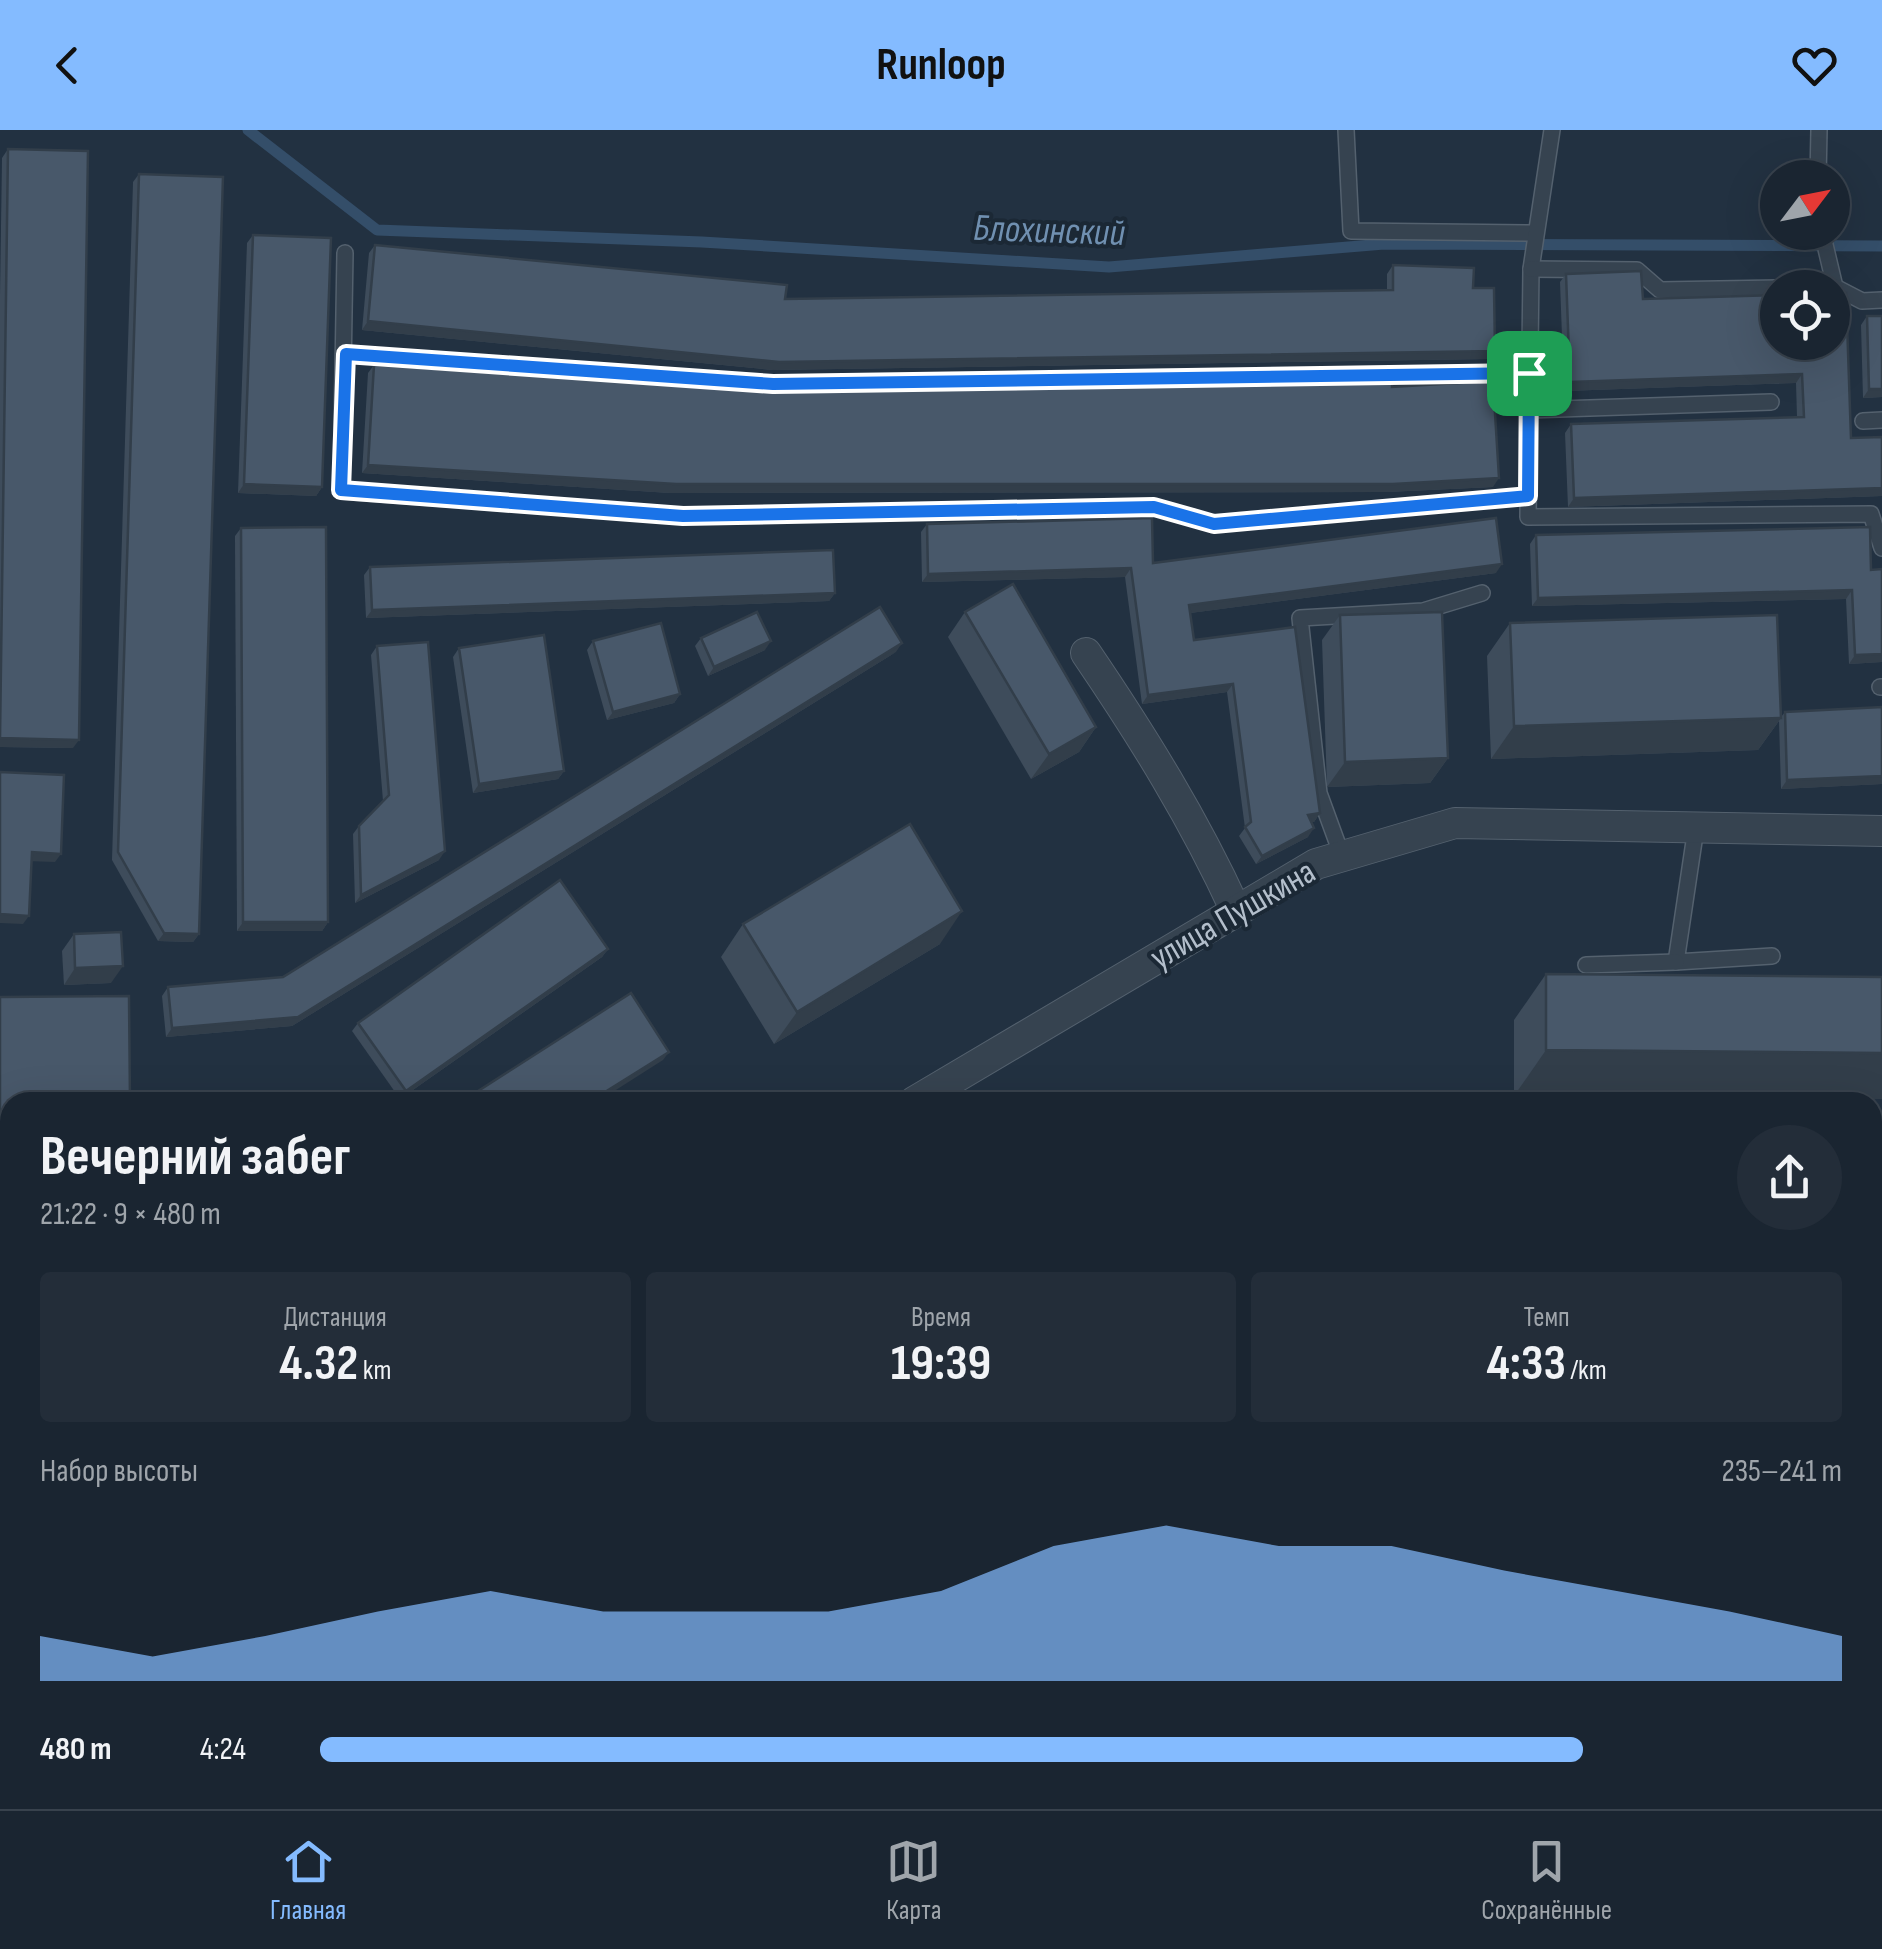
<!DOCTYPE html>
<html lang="ru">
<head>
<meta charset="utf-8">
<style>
  body { margin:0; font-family:"Sofia Sans Condensed",sans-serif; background:#232d39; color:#f1f3f6; height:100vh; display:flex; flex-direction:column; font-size:38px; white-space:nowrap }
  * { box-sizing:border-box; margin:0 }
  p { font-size:32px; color:#9fa5ab }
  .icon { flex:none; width:55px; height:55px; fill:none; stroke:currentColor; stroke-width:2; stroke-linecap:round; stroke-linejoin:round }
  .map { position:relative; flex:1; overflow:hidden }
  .sheet { position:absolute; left:0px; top:962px; width:1882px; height:718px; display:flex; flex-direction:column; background:#1a2531; border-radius:30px 30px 0 0; box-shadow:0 10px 40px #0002,0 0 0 2px #38424d }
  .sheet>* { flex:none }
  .needle { width:65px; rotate:58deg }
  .controls { position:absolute; left:1760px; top:30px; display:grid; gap:20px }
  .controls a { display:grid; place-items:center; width:90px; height:90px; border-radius:50%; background:#1a2531; box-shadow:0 10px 40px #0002,0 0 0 2px #38424d; font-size:50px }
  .pin { position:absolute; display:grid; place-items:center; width:85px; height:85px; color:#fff; margin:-42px; border-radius:20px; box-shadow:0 5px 15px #0006 }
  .round { display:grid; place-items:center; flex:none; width:105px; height:105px; border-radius:52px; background:#232d39 }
  .headline { display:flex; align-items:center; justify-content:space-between; height:170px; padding:0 40px }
  h1 { font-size:55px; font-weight:700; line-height:75px }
  .metrics { display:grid; grid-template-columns:repeat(3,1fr); gap:15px; height:170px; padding:10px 40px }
  .metrics div { display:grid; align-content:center; border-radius:10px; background:#232d39; text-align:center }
  .metrics b { font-size:50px; font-weight:700 }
  .metrics small { font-size:28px; font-weight:400 }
  .metrics p { font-size:28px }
  .chart { height:280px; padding:20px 40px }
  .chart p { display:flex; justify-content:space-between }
  .chart svg { width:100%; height:180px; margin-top:10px; fill:#84bbff; opacity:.7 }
  ul { padding:0 40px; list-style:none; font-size:32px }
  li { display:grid; grid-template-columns:160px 120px 1fr; align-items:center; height:75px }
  li i { height:25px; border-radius:12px; background:#84bbff }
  header { display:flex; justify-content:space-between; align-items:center; height:130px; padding:0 40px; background:#84bbff; color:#111; font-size:45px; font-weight:700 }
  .dock { display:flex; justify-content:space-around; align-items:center; height:140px; border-top:2px solid #38424d; background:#1a2531; font-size:28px; color:#9fa5ab }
  .dock a { display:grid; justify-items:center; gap:5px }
  .dock .selected { color:#84bbff }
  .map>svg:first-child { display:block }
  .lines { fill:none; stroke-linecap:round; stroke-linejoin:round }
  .stream { stroke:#344e69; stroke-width:11 }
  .lane-casing { stroke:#54616e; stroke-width:18 }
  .street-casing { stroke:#54616e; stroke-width:32 }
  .lane { stroke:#364350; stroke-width:15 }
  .street { stroke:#364350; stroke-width:30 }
  .wall { fill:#3e4c5b }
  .shaded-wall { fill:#323e4a }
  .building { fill:#48586a; stroke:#323e4a; stroke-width:2.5 }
  .route-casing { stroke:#fff; stroke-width:20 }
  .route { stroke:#1a73e8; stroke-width:12 }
  .labels { text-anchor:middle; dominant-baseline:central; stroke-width:8; stroke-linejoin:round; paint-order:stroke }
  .street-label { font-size:35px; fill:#b3becb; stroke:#1b2835 }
  .water-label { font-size:38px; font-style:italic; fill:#7090b1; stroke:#1b2835 }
</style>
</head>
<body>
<header><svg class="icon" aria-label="back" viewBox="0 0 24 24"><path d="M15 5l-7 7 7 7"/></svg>Runloop<svg class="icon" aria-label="heart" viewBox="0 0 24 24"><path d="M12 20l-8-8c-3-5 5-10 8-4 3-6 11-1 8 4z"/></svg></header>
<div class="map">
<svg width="1882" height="1679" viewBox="0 0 1882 1679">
  <rect width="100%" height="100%" fill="#223141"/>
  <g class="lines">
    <polyline class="stream" points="248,0 377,100 702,112 1109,137 1384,114 1882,116"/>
    <g class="lane-casing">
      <g id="lane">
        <polyline points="1346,0 1351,101 1535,103"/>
        <polyline points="1552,0 1531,139 1528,387 1871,384 1882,418"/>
        <polyline points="1818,48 1819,0"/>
        <polyline points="1822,102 1835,157"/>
        <polyline points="345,123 341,361 683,386 1154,377 1214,394 1528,366"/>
        <polyline points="1531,139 1637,140 1660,160 1778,158"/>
        <polyline points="1784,158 1835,157 1862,171 1882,170"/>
        <polyline points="346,224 773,254 1529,243"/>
        <polyline points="1529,280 1771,272"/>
        <polyline points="1863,291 1882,290"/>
        <polyline points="1880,557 1882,557"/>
        <polyline points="1696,698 1676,832 1772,826"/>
        <polyline points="1342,726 1319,663 1300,488 1423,481 1482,463"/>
        <polyline points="1586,835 1676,832"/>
        <polyline points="1872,1025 1882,1024"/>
        <polyline points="1872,1516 1882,1515"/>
        <polyline points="0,1640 10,1640"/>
        <polyline points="100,1670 100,1679"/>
      </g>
    </g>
    <g class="street-casing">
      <g id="street">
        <path d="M1086,523C1143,607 1194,689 1236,781"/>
        <polyline points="914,972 1316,734 1455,693 1882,701"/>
        <polyline points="0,1481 10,1481"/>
        <polyline points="532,1670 532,1679"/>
        <polyline points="190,1679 190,1670"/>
      </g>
    </g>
    <use href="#lane" class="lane"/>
    <use href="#street" class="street"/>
  </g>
  <g class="wall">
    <polygon points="8,19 73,618 0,617 0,166 2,28"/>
    <polygon points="139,44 199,804 193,812 158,811 112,730 133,52"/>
    <polygon points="253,105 322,357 316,366 238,363 247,113"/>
    <polygon points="375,115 785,169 1387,160 1387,144 1393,135 1473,158 1495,221 1489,229 773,240 362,200 369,123"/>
    <polygon points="1566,144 1643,169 1778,165 1851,308 1882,307 1882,366 1568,377 1565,303 1571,294 1797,287 1796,253 1564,261 1560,152"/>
    <polygon points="1867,186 1882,186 1882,267 1863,268 1861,195"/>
    <polygon points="374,235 675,254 1392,257 1493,357 1387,362 670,363 362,343 368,243"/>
    <polygon points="927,394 1153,433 1496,443 1190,483 1194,510 1295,497 1320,683 1314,692 1311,692 1308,707 1256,734 1239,706 1245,698 1227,562 1142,574 1125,447 922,452 921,402"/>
    <polygon points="241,398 328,792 322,801 237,801 235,406"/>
    <polygon points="1536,405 1871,440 1882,439 1882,532 1849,534 1846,469 1532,476 1530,414"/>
    <polygon points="370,437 835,463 829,471 366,488 364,445"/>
    <polygon points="965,482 1096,597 1079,622 1031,649 948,507"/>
    <polygon points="1340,485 1448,628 1430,653 1327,657 1322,510"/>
    <polygon points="1510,493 1781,587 1785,582 1882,577 1882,654 1781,659 1779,591 1758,620 1491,629 1487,526"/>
    <polygon points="701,508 765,520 708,546 695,516"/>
    <polygon points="593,511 680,564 674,573 607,590 587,520"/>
    <polygon points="377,516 439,730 355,773 353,704 359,696 383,671 371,525"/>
    <polygon points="459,518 564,641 558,649 473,663 453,527"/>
    <polygon points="896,522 292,896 166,907 162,866 168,857 283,847"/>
    <polygon points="743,794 940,814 774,914 721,827"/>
    <polygon points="74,804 111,853 64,855 62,821"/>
    <polygon points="608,819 602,827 400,969 352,901 358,893"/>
    <polygon points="1546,844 1882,969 1514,966 1514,890"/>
    <polygon points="1882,1056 1882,1482 1872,1482 1872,1069"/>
    <polygon points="340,1670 471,1670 471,1679 333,1679"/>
  </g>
  <g class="shaded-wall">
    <polygon points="368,191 1495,221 1489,229 773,240 362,200"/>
    <polygon points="1802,244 1796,253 1564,261 1570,252"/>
    <polygon points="1869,259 1882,259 1882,267 1863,268"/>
    <polygon points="368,335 1499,348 1493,357 1387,362 670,363 362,343"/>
    <polygon points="244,354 322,357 316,366 238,363"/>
    <polygon points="1882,358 1882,366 1568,377 1574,368"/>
    <polygon points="1502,434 1496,443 1183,484 1189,475"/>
    <polygon points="1131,438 1125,447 922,452 928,444"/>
    <polygon points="1852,460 1846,469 1532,476 1538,468"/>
    <polygon points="835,463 829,471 366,488 372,480"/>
    <polygon points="771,511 765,520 708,546 714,537"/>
    <polygon points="902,513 896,522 292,896 166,907 172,898 298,887"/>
    <polygon points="1882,524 1882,532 1849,534 1855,525"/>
    <polygon points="1233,554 1227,562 1142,574 1148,565"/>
    <polygon points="680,564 674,573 607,590 613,582"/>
    <polygon points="1781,588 1758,620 1491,629 1514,596"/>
    <polygon points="1096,597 1079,622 1031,649 1049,624"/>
    <polygon points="0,608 79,610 73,618 0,617"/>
    <polygon points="1448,628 1430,653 1327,657 1345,632"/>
    <polygon points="564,641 558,649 473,663 479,654"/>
    <polygon points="1882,646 1882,654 1781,659 1787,650"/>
    <polygon points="1320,683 1314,692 1302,693 1308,685"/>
    <polygon points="1314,698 1308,707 1256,734 1262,726"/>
    <polygon points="445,721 439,730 355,773 361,765"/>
    <polygon points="32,722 61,724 55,732 26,731"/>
    <polygon points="962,781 940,814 774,914 797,882"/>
    <polygon points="0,784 29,786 23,794 0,793"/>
    <polygon points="243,792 328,792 322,801 237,801"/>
    <polygon points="164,803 199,804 193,812 158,811"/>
    <polygon points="608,819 602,827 400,969 406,961"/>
    <polygon points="123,836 111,853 64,855 75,838"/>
    <polygon points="1546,920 1882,923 1882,969 1514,966"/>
    <polygon points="669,922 663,930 597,972 589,972"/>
    <rect x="0" y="1033" width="10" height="33"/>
    <polygon points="1882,1448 1882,1482 1872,1482 1872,1461"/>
    <polygon points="1872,1588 1882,1589 1882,1636 1872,1649"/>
    <polygon points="956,1670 992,1670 979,1679 943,1679"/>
  </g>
  <g class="building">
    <polygon points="8,19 88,21 79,610 0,608"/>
    <polygon points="139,44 223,47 199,804 164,803 118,722"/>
    <polygon points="253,105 331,108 322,357 244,354"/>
    <polygon points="375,115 787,155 785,169 1393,160 1393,135 1474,138 1473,158 1494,158 1495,221 779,232 368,191"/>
    <polygon points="1641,141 1643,169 1778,165 1778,212 1832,212 1832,163 1846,163 1851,308 1882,307 1882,358 1574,368 1571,294 1804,287 1802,244 1570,252 1566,144"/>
    <polygon points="1867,186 1882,186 1882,259 1869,259"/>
    <polygon points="374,235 675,254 1392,253 1392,257 1493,251 1499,348 1393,354 676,354 368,335"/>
    <polygon points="1152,388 1153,433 1496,388 1502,434 1189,475 1194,510 1295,497 1320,683 1308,685 1314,698 1262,726 1245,697 1251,692 1233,554 1148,565 1131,438 928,444 927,394"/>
    <polygon points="326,397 328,792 243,792 241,398"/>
    <polygon points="1870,397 1871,440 1882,439 1882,524 1855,525 1852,460 1538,468 1536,405"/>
    <polygon points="833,420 835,463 372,480 370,437"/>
    <polygon points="1013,454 1096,597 1049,624 965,482"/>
    <polygon points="880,477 902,513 298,887 172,898 168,857 283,847"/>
    <polygon points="757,482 771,511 714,537 701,508"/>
    <polygon points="1442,482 1448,628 1345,632 1340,485"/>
    <polygon points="1777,485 1781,588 1514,596 1510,493"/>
    <polygon points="661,493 680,564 613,582 593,511"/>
    <polygon points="544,505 564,641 479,654 459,518"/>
    <polygon points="428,512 445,721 361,765 359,696 389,665 377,516"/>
    <polygon points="1882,577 1882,646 1787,650 1785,582"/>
    <polygon points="0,642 64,645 61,724 32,722 29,786 0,784"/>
    <polygon points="910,694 962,781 797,882 743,794"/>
    <polygon points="560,750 608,819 406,961 358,893"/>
    <polygon points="121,802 123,836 75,838 74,804"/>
    <polygon points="1546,844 1882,847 1882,923 1546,920"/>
    <polygon points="631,863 669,922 589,972 461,972"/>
    <polygon points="129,866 130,972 10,972 10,1033 0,1033 0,867"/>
    <polygon points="1872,1523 1882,1523 1882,1589 1872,1588"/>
    <rect x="375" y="1670" width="96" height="9"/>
    <polygon points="839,1670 956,1670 943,1679 638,1679 829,1677"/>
  </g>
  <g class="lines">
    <g class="route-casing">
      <polygon id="route" points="346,224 773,254 1529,243 1528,366 1214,394 1154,377 683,386 341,360"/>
    </g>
    <use href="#route" class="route"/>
  </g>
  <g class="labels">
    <g class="street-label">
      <text transform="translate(1233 785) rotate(-30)">улица Пушкина</text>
    </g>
    <g class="water-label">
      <text transform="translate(1049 101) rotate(2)">Блохинский</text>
    </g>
  </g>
</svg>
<div class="controls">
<a><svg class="needle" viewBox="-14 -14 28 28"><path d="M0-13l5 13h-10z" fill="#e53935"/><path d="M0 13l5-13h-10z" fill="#9fa5ab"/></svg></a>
<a><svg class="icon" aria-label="locate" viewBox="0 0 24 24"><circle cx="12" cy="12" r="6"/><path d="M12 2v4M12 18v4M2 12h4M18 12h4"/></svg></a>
</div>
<div class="pin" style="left:1529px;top:243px;background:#1e9e55"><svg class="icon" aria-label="arrive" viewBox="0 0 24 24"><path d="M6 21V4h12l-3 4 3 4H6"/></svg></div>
<section class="sheet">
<div class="headline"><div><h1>Вечерний забег</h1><p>21:22 · 9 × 480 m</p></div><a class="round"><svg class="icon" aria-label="share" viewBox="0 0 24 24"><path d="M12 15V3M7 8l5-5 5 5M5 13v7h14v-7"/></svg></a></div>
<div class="metrics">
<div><p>Дистанция</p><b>4.32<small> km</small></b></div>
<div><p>Время</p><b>19:39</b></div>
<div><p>Темп</p><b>4:33<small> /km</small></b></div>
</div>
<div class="chart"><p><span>Набор высоты</span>235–241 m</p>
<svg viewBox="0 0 160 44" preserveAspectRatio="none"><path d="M0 44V33L10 38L20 33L30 27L40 22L50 27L60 27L70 27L80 22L90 11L100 6L110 11L120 11L130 17L140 22L150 27L160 33V44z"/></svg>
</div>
<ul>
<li><b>480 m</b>4:24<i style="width:83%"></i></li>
</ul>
</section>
</div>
<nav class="dock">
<a class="selected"><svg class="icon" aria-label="home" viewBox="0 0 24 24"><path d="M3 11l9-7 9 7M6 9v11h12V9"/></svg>Главная</a>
<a><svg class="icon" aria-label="map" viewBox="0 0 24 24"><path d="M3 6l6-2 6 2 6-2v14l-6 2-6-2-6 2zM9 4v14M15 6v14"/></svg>Карта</a>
<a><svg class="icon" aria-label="saved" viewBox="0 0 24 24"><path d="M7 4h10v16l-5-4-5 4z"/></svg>Сохранённые</a>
</nav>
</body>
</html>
